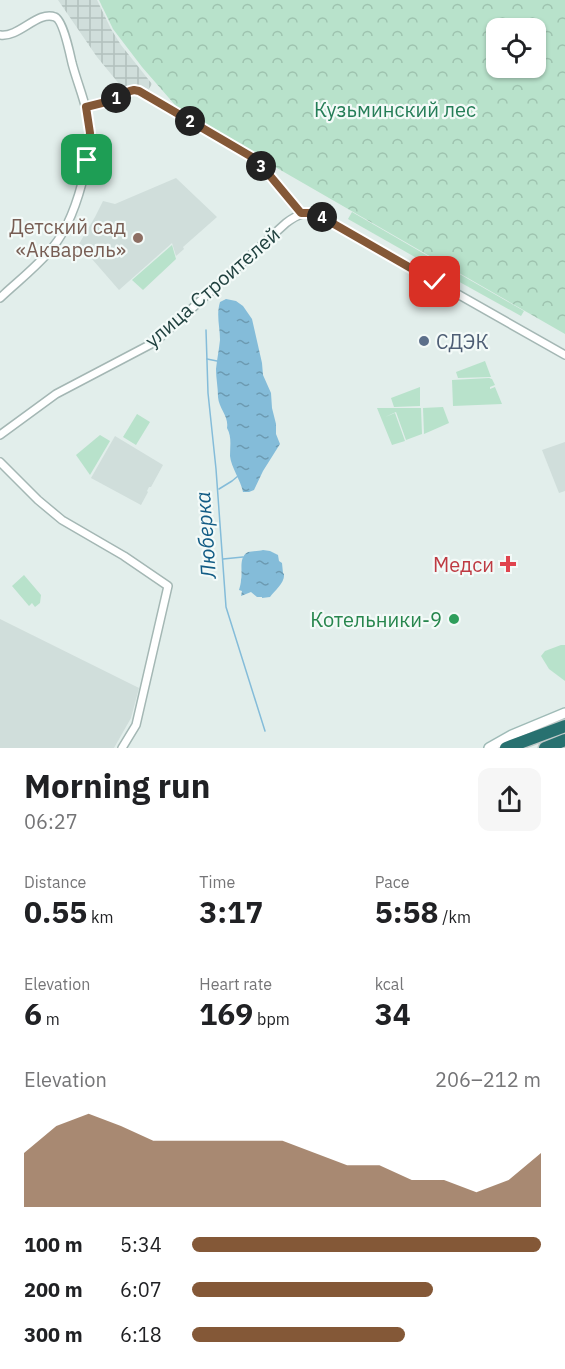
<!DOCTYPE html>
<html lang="en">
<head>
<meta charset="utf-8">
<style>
  body { margin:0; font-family:"IBM Plex Sans",sans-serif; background:#f6f6f6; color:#202124; height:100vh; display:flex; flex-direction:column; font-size:22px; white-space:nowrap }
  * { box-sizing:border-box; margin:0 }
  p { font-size:20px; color:#757577 }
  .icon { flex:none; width:33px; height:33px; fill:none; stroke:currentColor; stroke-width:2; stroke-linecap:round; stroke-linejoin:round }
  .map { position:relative; height:748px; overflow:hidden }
  .panel { display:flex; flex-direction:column; background:#fff; flex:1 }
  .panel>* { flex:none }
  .fabs { position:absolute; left:486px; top:18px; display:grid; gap:12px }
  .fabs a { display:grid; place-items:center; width:60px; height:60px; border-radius:12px; background:#fff; box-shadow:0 2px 4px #0004; font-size:30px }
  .pin { position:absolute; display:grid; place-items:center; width:51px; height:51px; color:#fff; margin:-26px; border-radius:12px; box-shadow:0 3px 9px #0006 }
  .km { position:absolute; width:30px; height:30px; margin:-15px; border-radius:50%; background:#222; color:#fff; font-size:16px; line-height:30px; text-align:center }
  .round { display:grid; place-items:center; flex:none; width:63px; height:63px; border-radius:12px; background:#f6f6f6 }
  .overview { display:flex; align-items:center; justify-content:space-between; height:102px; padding:0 24px }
  h1 { font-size:33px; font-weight:700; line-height:45px }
  .metrics { display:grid; grid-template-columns:repeat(3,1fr); gap:9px; height:102px; padding:6px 24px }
  .metrics div { display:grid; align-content:center }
  .metrics b { font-size:30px; font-weight:700 }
  .metrics small { font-size:16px; font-weight:400 }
  .metrics p { font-size:16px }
  .chart { height:168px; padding:12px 24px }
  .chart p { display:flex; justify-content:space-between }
  .chart svg { width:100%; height:108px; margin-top:6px; fill:#845837; opacity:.7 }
  ul { padding:0 24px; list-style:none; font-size:20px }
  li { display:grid; grid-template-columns:96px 72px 1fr; align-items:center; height:45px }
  li i { height:15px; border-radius:8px; background:#845837 }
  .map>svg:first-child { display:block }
  .built { fill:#d0dedb }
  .industrial { fill:url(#industrial-grid) }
  .green { fill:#b8e2cb }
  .forest { fill:url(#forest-crowns); fill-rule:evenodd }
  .water { fill:url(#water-ripples) }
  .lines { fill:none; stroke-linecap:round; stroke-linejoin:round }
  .stream { stroke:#84bcd9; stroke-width:1.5 }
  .street-casing { stroke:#a4b7b4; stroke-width:10 }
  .secondary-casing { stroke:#9fbbb7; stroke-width:12 }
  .highway-casing { stroke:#c1cac9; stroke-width:15 }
  .street { stroke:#fff; stroke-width:7 }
  .secondary { stroke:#fff; stroke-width:9 }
  .highway { stroke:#287170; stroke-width:12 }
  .route-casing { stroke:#fff; stroke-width:12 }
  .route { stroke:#845837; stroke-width:8 }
  .education-dot { fill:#8d6e63; stroke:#f3faf8; stroke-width:2 }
  .service-dot { fill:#5c6f8a; stroke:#f3faf8; stroke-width:2 }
  .health-dot { fill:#e0444e; stroke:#f3faf8; stroke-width:2 }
  .leisure-dot { fill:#2e9e5b; stroke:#f3faf8; stroke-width:2 }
  .labels { text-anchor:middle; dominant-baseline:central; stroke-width:4.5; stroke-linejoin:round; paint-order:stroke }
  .park-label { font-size:20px; fill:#257d57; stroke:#f3faf8 }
  .education-label { font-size:20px; fill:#785e54; stroke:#f3faf8; text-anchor:end }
  .street-label { font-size:20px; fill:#20413f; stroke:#f3faf8 }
  .service-label { font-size:20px; fill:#4e5e75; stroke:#f3faf8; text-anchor:start }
  .health-label { font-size:20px; fill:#be3a42; stroke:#f3faf8; text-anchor:end }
  .leisure-label { font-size:20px; fill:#27864d; stroke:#f3faf8; text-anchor:end }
  .water-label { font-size:21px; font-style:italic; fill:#125c85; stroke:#f3faf8 }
</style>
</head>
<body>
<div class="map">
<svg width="565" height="748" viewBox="0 0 565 748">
  <defs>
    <pattern id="industrial-grid" width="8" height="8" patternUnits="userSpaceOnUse" patternTransform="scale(1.5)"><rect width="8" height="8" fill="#d0dedb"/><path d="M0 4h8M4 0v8" fill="none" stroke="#b2c0bd"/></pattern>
    <pattern id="forest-crowns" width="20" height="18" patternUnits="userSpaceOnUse" patternTransform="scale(1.5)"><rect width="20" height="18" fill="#b8e2cb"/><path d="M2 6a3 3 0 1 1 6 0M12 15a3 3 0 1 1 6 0" fill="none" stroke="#9ec3af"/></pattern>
    <pattern id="water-ripples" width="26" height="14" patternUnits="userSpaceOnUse" patternTransform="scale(1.5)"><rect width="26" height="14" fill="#84bcd9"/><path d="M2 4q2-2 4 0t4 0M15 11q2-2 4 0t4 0" fill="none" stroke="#6c9ab1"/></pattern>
  </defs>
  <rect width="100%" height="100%" fill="#e2eeeb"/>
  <g class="built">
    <polygon points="176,178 217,217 183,247 184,249 176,256 172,243 119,290 79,244 95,217 103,201 115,204"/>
    <polygon points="115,436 163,465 151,487 149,487 147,491 148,492 141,505 91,478"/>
    <polygon points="565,442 565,491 559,493 542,450"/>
    <polygon points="0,619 139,688 131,718 114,748 0,748"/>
  </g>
  <polygon class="industrial" points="58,0 97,0 111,29 121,45 152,84 147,92 136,86 125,91 97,57"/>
  <g class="green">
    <polygon points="352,212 440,263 436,269 348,219"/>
    <polygon points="172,245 176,259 143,290 132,280"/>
    <polygon points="442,264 524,311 521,316 438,270"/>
    <polygon points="485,361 491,377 458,378 456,372"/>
    <polygon points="489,378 492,379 495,385 490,387 490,389 495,387 502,404 453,406 452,380"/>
    <polygon points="420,387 420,406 394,407 391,398"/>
    <polygon points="443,407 449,423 424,434 423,408"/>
    <polygon points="377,408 421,408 422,434 406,440 396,412 385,417 395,413 405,441 392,445"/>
    <polygon points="137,414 150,422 136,445 123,437"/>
    <polygon points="100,435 110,441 90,475 76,455"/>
    <polygon points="24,575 41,595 40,603 35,607 32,603 29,606 12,586"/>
    <polygon points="561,645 565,645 565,681 549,669 541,656 545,651"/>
  </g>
  <path class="forest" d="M99,0H565V334L190,118L175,105L142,67L113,29ZM496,28H536V68H496Z"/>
  <g class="water">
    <path d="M226,299L236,301L243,306L252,319L262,363L263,375L271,393L272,408L276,424V434L280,444L263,471L254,490L249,492H243C241,481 231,467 230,456C230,446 232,437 227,428C229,416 219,409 218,397C218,388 216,378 216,369C217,359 219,350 220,340C220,327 216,315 220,302Z"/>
    <path d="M263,550L270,551L278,555L279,561L282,563L283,573L284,574C285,583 275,590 270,597L262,598V597H257L251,592L241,596L242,591L239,590C240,586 241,583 241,580C243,572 238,557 248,552C252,551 259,551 263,550Z"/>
  </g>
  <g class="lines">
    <g class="stream">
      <polyline points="206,330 208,393 216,469 226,607 265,731"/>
      <polyline points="207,359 217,361"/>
      <polyline points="219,489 232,481 238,476"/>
      <polyline points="223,559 243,557"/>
    </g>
    <g class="street-casing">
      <g id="street">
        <path d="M0,35C19,38 38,10 55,17C63,20 70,54 72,63C78,86 88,107 90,130C91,143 88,158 85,171C79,197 70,226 53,247C38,266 18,281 0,298"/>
        <polyline points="86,107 106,102 130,91 133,90 139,91 257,160 301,214"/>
        <path d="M0,435L56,394L155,342L286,223C298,214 305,211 320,216L565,355"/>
        <polyline points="0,462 38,500 62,520 124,556 168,586 136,725 122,748"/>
      </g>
    </g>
    <g class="secondary-casing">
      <polyline id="secondary" points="489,748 512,735 565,713"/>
    </g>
    <g class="highway-casing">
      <g id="highway">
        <polyline points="506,748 565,726"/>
        <polyline points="545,748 565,740"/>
      </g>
    </g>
    <use href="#street" class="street"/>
    <use href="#secondary" class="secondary"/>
    <use href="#highway" class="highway"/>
  </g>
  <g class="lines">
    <g class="route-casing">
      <polyline id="route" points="87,160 90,133 86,107 106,102 130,91 134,90 139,91 257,160 301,213 310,213 320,216 435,282"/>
    </g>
    <use href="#route" class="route"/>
  </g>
  <circle class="education-dot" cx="138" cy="238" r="6"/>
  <circle class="service-dot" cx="424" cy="341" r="6"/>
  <path class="health-dot" d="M505 555h6v6h6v6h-6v6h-6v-6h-6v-6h6z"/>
  <circle class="leisure-dot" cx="454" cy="619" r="6"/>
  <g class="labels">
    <g class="park-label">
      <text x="395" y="109">Кузьминский лес</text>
    </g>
    <g class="education-label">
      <text x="126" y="226">Детский сад<tspan x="126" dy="23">«Акварель»</tspan></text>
    </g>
    <g class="street-label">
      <text transform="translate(212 287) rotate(-41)">улица Строителей</text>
    </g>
    <g class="service-label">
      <text x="436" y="341">СДЭК</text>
    </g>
    <g class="health-label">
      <text x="494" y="564">Медси</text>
    </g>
    <g class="leisure-label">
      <text x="442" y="619">Котельники-9</text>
    </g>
    <g class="water-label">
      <text transform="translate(205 535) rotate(-94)">Люберка</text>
    </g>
  </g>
</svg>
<div class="fabs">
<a><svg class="icon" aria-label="locate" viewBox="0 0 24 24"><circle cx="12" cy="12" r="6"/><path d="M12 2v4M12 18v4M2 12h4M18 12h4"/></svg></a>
</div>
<div class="pin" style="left:87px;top:160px;background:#1e9e55"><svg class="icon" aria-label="arrive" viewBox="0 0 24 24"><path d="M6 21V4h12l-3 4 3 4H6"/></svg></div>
<div class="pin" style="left:435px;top:282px;background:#d93025"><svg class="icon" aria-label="check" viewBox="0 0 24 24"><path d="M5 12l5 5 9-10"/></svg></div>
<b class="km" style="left:116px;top:98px">1</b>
<b class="km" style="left:190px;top:121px">2</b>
<b class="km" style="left:261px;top:166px">3</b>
<b class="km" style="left:322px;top:217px">4</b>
</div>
<section class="panel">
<div class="overview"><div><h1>Morning run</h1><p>06:27</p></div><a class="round"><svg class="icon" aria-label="share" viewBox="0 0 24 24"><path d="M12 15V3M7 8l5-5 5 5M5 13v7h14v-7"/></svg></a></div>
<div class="metrics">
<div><p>Distance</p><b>0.55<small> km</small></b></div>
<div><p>Time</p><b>3:17</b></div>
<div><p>Pace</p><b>5:58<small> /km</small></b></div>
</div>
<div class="metrics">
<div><p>Elevation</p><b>6<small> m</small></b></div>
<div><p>Heart rate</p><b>169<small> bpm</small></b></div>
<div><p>kcal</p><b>34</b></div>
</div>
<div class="chart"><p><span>Elevation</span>206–212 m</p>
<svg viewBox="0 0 160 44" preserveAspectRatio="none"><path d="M0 44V22L10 11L20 6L30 11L40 17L50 17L60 17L70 17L80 17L90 22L100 27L110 27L120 33L130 33L140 38L150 33L160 22V44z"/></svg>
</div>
<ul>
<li><b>100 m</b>5:34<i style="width:100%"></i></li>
<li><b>200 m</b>6:07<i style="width:69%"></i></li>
<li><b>300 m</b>6:18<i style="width:61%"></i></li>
</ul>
</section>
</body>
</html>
